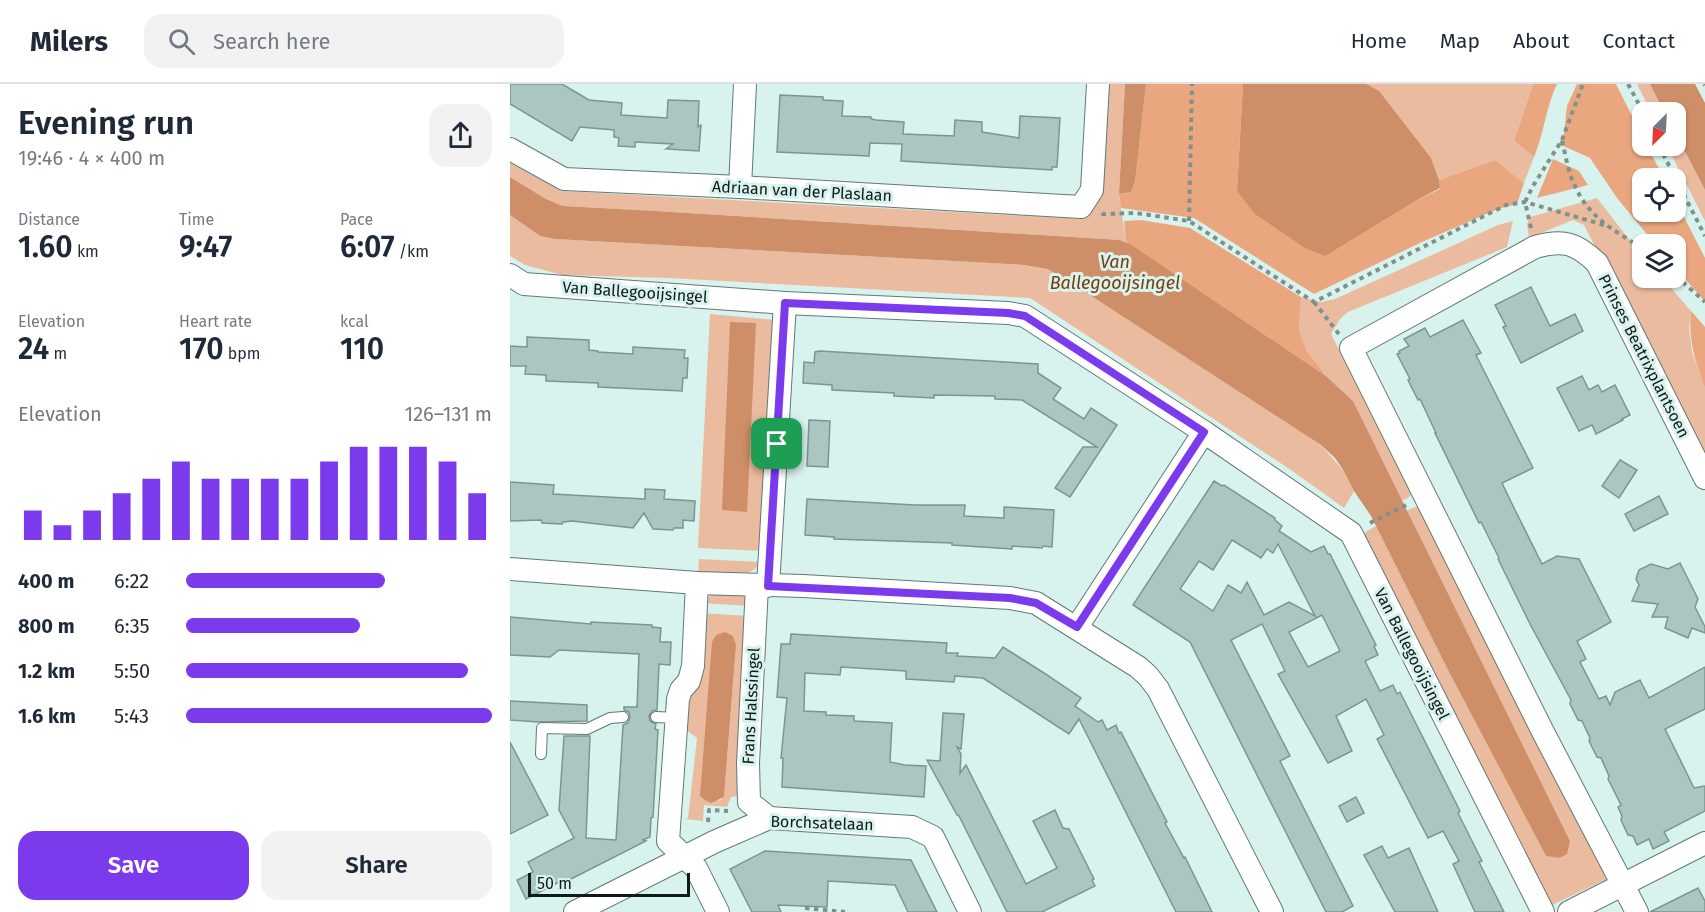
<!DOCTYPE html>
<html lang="en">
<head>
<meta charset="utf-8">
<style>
  body { margin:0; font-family:"Fira Sans",sans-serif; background:#f2f2f3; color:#1f2937; height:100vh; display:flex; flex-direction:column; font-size:22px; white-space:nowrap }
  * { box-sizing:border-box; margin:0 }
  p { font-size:20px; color:#747a83 }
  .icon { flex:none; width:33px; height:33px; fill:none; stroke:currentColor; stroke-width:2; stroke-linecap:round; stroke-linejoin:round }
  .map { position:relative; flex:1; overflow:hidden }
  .sheet { display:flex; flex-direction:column; background:#fff; width:510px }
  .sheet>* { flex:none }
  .needle { width:39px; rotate:204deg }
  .buttons { position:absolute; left:1122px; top:18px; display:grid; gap:12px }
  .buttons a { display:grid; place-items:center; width:54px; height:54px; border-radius:12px; background:#fff; box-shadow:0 2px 4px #0004; font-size:30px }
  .scale { position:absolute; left:18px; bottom:15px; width:162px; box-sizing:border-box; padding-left:6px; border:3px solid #101a18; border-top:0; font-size:16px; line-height:21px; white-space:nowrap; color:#101a18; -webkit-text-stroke:4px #d8f3ee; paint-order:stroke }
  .pin { position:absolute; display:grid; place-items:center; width:51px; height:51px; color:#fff; margin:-26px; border-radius:12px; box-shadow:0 3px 9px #0006 }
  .round { display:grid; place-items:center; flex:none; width:63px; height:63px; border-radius:18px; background:#f2f2f3 }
  .overview { display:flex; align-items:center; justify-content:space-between; height:102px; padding:0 18px }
  h1 { font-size:33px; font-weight:600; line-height:45px }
  .stats { display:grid; grid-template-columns:repeat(3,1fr); gap:9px; height:102px; padding:6px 18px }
  .stats div { display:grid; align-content:center }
  .stats b { font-size:30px; font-weight:600 }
  .stats small { font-size:16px; font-weight:400 }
  .stats p { font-size:16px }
  .chart { height:168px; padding:12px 18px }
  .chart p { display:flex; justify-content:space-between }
  .chart svg { width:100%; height:108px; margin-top:6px; stroke:#7c3aed; stroke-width:6 }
  .primary-button { display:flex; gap:12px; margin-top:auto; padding:12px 18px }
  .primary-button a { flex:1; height:69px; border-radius:18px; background:#7c3aed; color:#fff; font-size:24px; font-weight:600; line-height:69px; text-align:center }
  .primary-button a+a { background:#f2f2f3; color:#1f2937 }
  ul { padding:0 18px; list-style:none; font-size:20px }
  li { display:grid; grid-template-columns:96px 72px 1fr; align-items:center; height:45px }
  li i { height:15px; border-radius:8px; background:#7c3aed }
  header { display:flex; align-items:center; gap:36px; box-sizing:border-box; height:84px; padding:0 30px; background:#fff; border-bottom:2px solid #e0e1e3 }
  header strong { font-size:28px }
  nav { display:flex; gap:33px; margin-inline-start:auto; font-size:21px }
  .search { width:420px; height:54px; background:#f2f2f3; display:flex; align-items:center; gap:15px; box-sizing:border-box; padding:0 21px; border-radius:18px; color:#747a83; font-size:22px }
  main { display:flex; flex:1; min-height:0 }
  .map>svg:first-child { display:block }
  .green { fill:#ebbb9f; fill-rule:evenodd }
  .forest { fill:#eaa77f }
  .water { fill:#ce8e67 }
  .building { fill:#abc6c1; stroke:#7b9590; stroke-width:1.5; fill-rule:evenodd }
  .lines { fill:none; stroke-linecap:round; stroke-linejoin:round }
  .lane-casing { stroke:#607975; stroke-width:12 }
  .street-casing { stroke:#607975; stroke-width:24 }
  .path { stroke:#7d918d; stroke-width:4; stroke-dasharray:4.5 4.5; stroke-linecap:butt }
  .lane { stroke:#fff; stroke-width:10 }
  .street { stroke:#fff; stroke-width:22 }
  .route-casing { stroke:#fff; stroke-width:12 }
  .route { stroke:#7c3aed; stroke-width:8 }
  .labels { text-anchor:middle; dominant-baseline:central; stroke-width:6; stroke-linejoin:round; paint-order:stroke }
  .street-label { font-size:16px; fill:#101a18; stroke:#d8f3ee }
  .water-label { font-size:18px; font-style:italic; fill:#773b0d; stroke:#d8f3ee }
</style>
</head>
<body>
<header>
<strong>Milers</strong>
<div class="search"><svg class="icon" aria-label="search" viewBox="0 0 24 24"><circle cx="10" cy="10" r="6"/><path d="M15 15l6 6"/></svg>Search here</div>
<nav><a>Home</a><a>Map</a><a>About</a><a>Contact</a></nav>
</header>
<main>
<section class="sheet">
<div class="overview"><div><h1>Evening run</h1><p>19:46 · 4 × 400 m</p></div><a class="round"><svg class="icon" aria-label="share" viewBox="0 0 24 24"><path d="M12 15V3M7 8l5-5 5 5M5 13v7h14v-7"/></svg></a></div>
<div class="stats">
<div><p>Distance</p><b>1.60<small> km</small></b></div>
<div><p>Time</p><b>9:47</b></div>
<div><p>Pace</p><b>6:07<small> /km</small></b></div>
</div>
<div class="stats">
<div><p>Elevation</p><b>24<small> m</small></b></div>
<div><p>Heart rate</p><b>170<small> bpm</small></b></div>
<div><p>kcal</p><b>110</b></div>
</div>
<div class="chart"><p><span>Elevation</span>126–131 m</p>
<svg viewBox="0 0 160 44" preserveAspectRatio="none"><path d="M5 44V32M15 44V38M25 44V32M35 44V25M45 44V19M55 44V12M65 44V19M75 44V19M85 44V19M95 44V19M105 44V12M115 44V6M125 44V6M135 44V6M145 44V12M155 44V25"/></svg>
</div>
<ul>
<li><b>400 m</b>6:22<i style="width:65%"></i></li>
<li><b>800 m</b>6:35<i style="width:57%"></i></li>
<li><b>1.2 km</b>5:50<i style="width:92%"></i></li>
<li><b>1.6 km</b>5:43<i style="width:100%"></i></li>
</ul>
<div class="primary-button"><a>Save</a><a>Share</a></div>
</section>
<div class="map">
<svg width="1195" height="828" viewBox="0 0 1195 828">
  <rect width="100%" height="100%" fill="#d8f3ee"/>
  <g class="green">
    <polygon points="599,0 615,0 609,110 616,158 610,156 145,127 53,122 36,115 0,93 0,79 51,107 575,135 593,111"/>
    <polygon points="856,0 1023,0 1004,57 1024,73 1014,99 985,76 929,96 921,74"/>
    <polygon points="1127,0 1140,0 1154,28 1141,28"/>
    <polygon points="1166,50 1195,106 1195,137 1157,62 1166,62"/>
    <polygon points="1087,114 1132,172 1132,194 1152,194 1181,227 1179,243 1182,268 1195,304 1195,377 1074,141 1063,136 1019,154 1017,140 1020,133"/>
    <polygon points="0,131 30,152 45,155 515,181 537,185 549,191 811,361 832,385 844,407 834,424 781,386 520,214 159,194 52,191 15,181 0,172"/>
    <polygon points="1003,137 997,163 838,228 830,235 821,250 903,408 898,414 891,417 843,317 816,292 797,267 789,247 791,213 811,218 825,215 988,141"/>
    <polygon points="200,230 265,236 252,467 188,464"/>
    <polygon points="911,422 1097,795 1042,821 853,452 857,447 866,442 939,588 1036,772 1049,774 1060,757 897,427 902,424"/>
    <polygon points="189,475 251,478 245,485 234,491 188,488"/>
    <path d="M205,508C221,508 233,505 240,522L192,519Z"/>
    <path d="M190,529L239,532L229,712L221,713L217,723L194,721L193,737L175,735L178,734L187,654L172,643V632ZM226,561L214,713L209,717Z"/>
  </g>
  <g class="forest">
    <polygon points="636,0 733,0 727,107 905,117 930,105 929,96 985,76 1014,99 1007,120 988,125 912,158 804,210 684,134 611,124 609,110 621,108 625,98"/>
    <path d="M1023,0H1047C1036,23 1034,49 1024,73L1004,57Z"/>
    <polygon points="1067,0 1106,0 1132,52 1132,62 1137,62 1154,94 1132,94 1132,128 1166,128 1166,117 1195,174 1195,218 1166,184 1166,160 1145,160 1107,114 1080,74 1049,60 1054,49 1057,22"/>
    <polygon points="1043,75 1069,87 1078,101 1027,114"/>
    <polygon points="631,136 680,144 791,213 789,247 797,267 816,292 616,158 614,137"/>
    <path d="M1181,227L1195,243V304C1185,277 1178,256 1181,227Z"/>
  </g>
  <g class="water">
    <polygon points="615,0 636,0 625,98 621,108 609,110"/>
    <polygon points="733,0 856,0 869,7 921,74 929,96 930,104 905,117 815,172 795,164 745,130 727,107"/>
    <polygon points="1140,0 1185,0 1195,19 1195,106 1166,50 1166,28 1154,28"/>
    <polygon points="0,93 36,115 53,122 145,127 610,156 620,160 816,292 843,317 1060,757 1057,770 1049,774 1036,772 939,588 861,432 844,407 832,384 825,374 811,361 549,191 537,185 515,181 45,155 30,152 0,131"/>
    <polygon points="220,238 246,239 237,428 212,426"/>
    <polygon points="215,548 223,552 226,561 214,713 201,719 195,716 190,712 202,558 206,551"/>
  </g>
  <g class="building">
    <polygon points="0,0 52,0 79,16 112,19 111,31 157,34 158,16 189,17 188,43 191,41 189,67 156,65 163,60 125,58 125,63 108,62 109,54 104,53 104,46 70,43 62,57 0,20"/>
    <polygon points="270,11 313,13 313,16 333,17 332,32 361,33 361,35 366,36 394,38 393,50 444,52 445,36 472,38 472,48 509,54 510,32 550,34 547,83 542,83 542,86 391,77 392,60 360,59 359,72 267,68"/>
    <polygon points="1021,203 1040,242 1065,230 1073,247 1011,279 993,243 996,242 985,221"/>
    <polygon points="953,236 971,269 966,271 1023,384 992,399 1005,426 1032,480 1047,472 1069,475 1101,538 1067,557 1076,575 1070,578 1089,615 1096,612 1100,621 1105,608 1130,596 1139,614 1195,583 1195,625 1155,645 1184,704 1195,702 1195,727 1154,748 1159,757 1143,765 1139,755 1127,761 1123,752 1118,751 1111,736 1112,732 1108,723 1111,721 1098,695 1099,692 1091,674 1087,673 1079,657 1080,654 1072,637 1068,636 1060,620 1061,616 1020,540 988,475 989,474 971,438 969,439 925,349 926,349 910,315 908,316 898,296 900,295 887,270 890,269 889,267 899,262 894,255 915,244 920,253"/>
    <polygon points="17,253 79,256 79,266 88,267 88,268 123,270 123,263 175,266 174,274 178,274 177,294 173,294 172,307 88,303 88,299 36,297 36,291 15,290 16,282 0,282 0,262 17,263"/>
    <polygon points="310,267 528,280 528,289 551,304 543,315 574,335 581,324 607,341 560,413 545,404 573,363 587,363 512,316 485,315 485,312 424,311 424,314 384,312 384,309 322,306 322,301 293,299 294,278 304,279 305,268"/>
    <polygon points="1072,292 1079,306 1088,301 1092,308 1105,301 1120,331 1112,335 1113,336 1086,350 1082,341 1069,347 1047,304"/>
    <polygon points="299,336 320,337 318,383 297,382"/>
    <polygon points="1110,376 1127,386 1109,414 1092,402"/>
    <path d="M704,397L712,402L714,401L765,434V436L772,442L769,447L801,468L814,462L818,470H820L866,561L864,562L868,571L855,577L870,607L883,601L887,610L890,608L950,727L948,729L972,777L969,778L994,828H965L943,780L949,777L933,747L918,754L867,655L874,651L856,615L826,632L842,667L818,679L768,590L775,587L752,540L721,556L780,672L770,677L843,822L832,828H816L680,558L623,521ZM722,456L751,474L757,465L763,469L768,460L805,532L779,518L754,531L737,498L731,509L718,501L703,527L670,505L689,477L703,486ZM812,531L830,567L798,583L779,548Z"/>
    <polygon points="0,398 44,401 43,410 115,414 135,415 135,405 155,406 154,415 185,417 184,437 173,436 173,444 164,444 163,446 143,445 134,429 123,444 62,437 53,438 52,440 32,439 31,436 0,437"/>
    <polygon points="1149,412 1158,430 1124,447 1115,430"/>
    <polygon points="297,415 405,421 455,421 454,432 494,434 494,423 544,426 542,463 533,462 532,464 502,462 502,465 442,461 442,459 324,455 324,453 295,451"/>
    <polygon points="1170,479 1188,515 1185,523 1195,543 1195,549 1182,544 1178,554 1155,544 1158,533 1142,533 1148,520 1122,517 1129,501 1126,495 1129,486 1141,480 1158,485"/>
    <polygon points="0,533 81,540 81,538 142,541 142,543 151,544 150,558 161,558 160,581 149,580 147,626 142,627 139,632 140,637 146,640 145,645 148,646 143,733 141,734 140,753 133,756 136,757 55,798 53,796 16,815 7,796 23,788 18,778 64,754 49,726 54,652 80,652 76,754 106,756 113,641 118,639 120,633 119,628 114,626 114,623 127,623 129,570 49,566 40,573 0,571"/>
    <polygon points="281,550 437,559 436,569 448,569 447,572 485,574 493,563 534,589 571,614 565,622 588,638 592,636 597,646 606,641 609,649 611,648 657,738 655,739 674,774 675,773 702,828 666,828 569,635 559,650 473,594 445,592 444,598 396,595 396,587 331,583 330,591 295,589 294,627 316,628 316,631 344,632 344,637 382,639 380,678 395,681 416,682 414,713 272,703 273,674 271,674 277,614 267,613 271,560 280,560"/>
    <polygon points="0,617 77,621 77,637 28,638 0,636"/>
    <polygon points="433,629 454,630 451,665 447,663 451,670 450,689 456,681 516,800 547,784 523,737 545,726 553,744 559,745 584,795 582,796 585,802 532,828 497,828 449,732 447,731 417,676 430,677"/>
    <polygon points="0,658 38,731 0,750"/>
    <polygon points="846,713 854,729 837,738 829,722"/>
    <polygon points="872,762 878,774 899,764 928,828 885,828 854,771"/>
    <polygon points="255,767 401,776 427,828 398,828 385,801 318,797 317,823 268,821 271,828 242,828 220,785"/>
    <polygon points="1188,804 1195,817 1195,828 1140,828"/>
  </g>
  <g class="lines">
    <g class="lane-casing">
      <g id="lane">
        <polyline points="146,633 166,634"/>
        <polyline points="31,670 32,644 77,645 100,634 113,633"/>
      </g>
    </g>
    <g class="street-casing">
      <g id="street">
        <polyline points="0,65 54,95 230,103 571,123 582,106 588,0"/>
        <polyline points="230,103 235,0"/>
        <polyline points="0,191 14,200 275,219 498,229 515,232 694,348 841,449 1033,828"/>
        <polyline points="0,485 187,499 293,502 500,514 526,519 628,583 638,592 648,605 762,828"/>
        <polyline points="187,499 183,582 179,597 171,606 168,615 158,757 186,784 208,828"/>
        <polyline points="247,502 238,679 239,718 259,734"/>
        <polyline points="258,502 275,219"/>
        <polyline points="567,543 694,348"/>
        <polyline points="65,828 204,758 259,734 402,743 423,753 460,828"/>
        <polyline points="1059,828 1195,759"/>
        <path d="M1127,828L1032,646L841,264L1025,163C1054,155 1066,159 1087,179L1195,394"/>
      </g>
    </g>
    <g class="path">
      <polyline points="1118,0 1133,28"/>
      <polyline points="1194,0 1195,1"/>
      <path d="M1052,57C1056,72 1058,89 1065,102C1079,134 1105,147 1132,164"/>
      <polyline points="1149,62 1195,152"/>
      <polyline points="592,129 593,130 626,129 679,137 804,218 996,121 1015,118 1094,141"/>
      <polyline points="679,137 682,0"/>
      <polyline points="1021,144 1015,118 1023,102 1052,56 1073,0"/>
      <polyline points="1166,192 1195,218"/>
      <polyline points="804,218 829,250"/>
      <polyline points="860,439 896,421"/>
      <polyline points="198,738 199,726 218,727"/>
      <polyline points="295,824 335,828"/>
    </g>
    <use href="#lane" class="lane"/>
    <use href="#street" class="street"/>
  </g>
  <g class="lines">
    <g class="route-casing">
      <polygon id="route" points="275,219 498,229 515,232 694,348 567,543 526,519 500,514 258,502"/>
    </g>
    <use href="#route" class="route"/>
  </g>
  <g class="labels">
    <g class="street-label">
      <text transform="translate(292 107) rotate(3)">Adriaan van der Plaslaan</text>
      <text transform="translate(125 208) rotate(4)">Van Ballegooijsingel</text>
      <text transform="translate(1134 272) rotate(63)">Prinses Beatrixplantsoen</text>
      <text transform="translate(902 570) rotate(63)">Van Ballegooijsingel</text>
      <text transform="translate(241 622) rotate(-87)">Frans Halssingel</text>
      <text transform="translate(312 739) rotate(2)">Borchsatelaan</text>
    </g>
    <g class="water-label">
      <text x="605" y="178">Van<tspan x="605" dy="21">Ballegooijsingel</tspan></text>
    </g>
  </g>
</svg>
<div class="buttons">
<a><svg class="needle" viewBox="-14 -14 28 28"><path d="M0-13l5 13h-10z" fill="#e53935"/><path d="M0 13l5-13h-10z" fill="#747a83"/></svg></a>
<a><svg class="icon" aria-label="locate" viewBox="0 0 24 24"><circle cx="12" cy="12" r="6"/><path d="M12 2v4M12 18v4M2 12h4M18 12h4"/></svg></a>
<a><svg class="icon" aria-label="layers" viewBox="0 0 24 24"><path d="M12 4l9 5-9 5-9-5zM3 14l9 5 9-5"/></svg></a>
</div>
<div class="scale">50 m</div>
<div class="pin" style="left:267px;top:360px;background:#1e9e55"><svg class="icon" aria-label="arrive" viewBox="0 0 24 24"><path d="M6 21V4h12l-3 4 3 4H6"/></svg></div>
</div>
</main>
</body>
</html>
